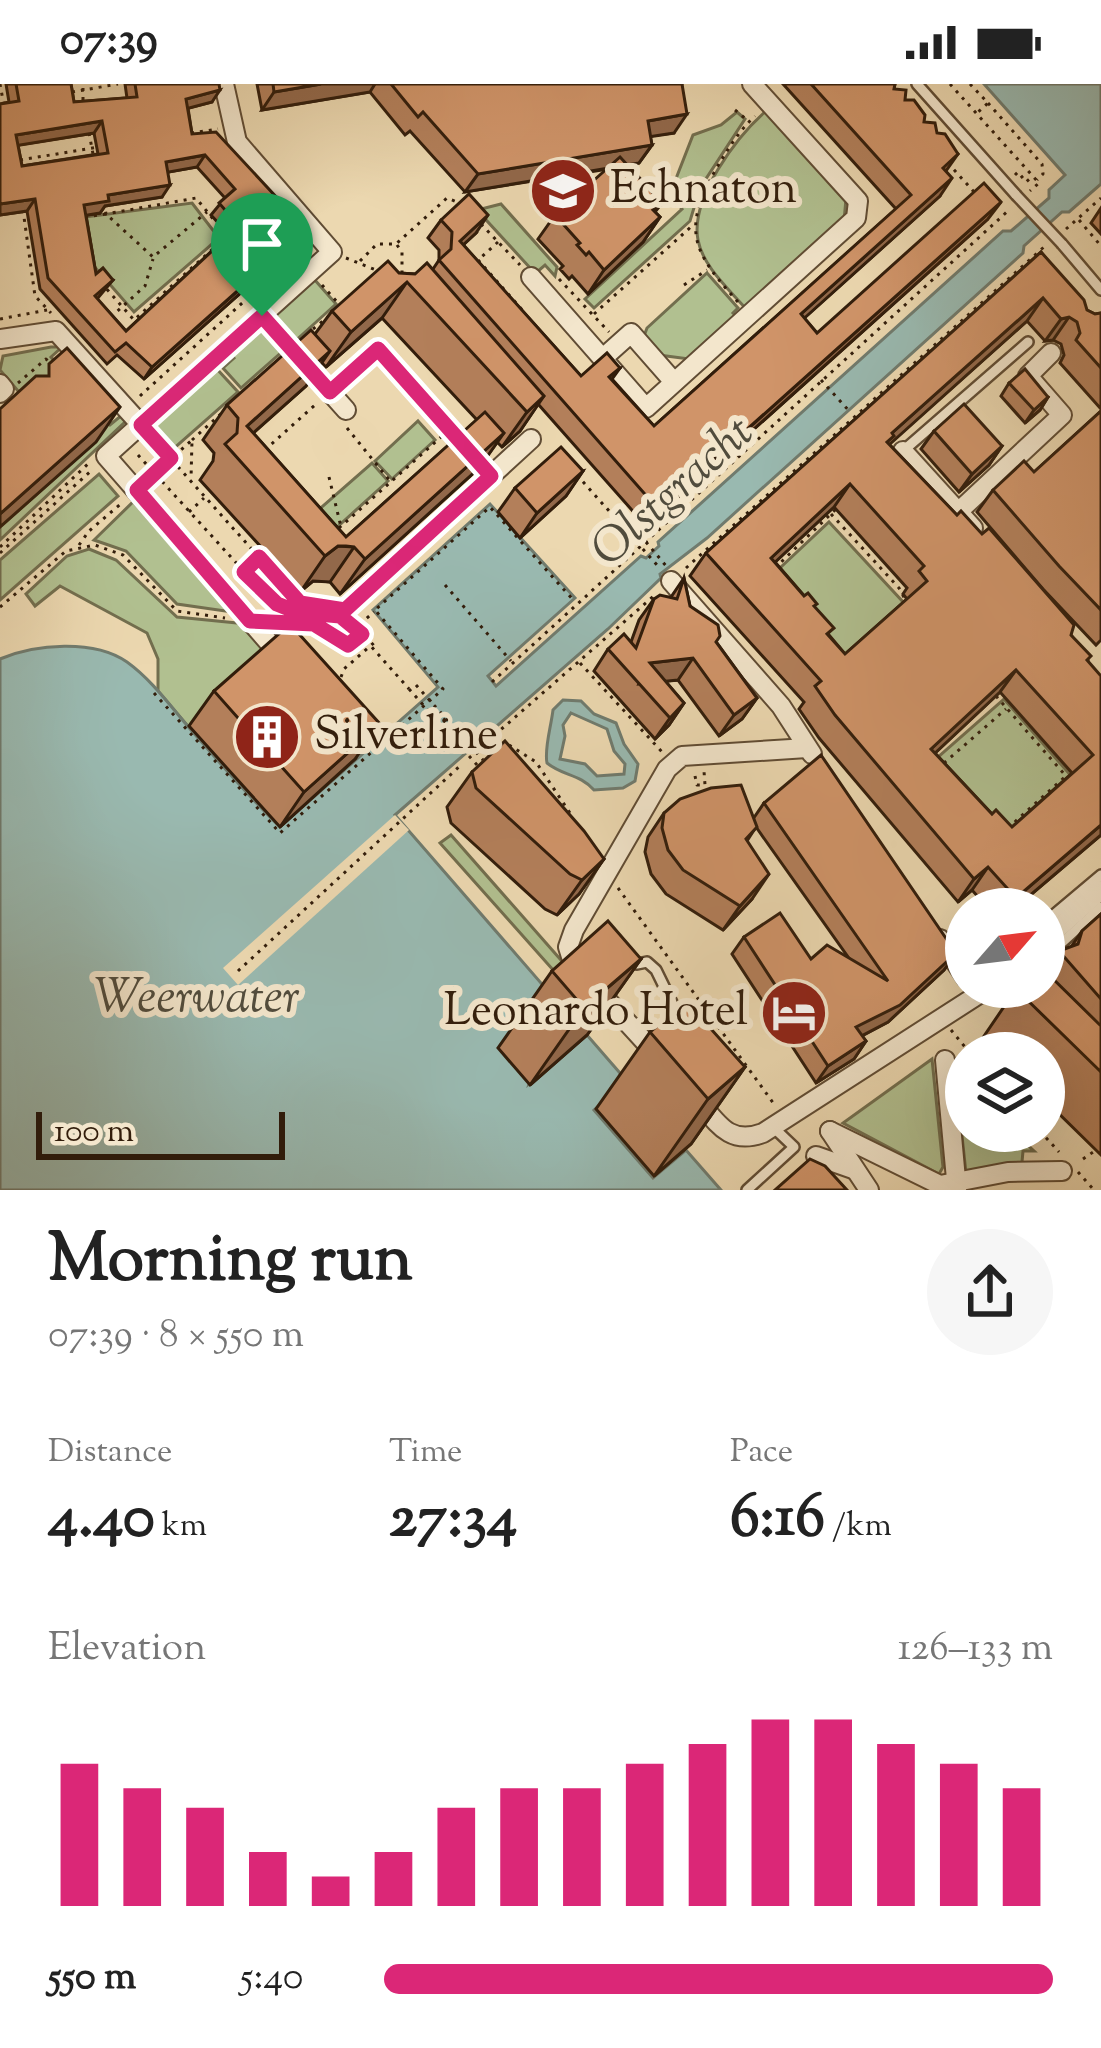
<!DOCTYPE html>
<html lang="en">
<head>
<meta charset="utf-8">
<style>
  body { margin:0; font-family:"Sorts Mill Goudy",serif; background:#f6f6f6; color:#222; height:100vh; display:flex; flex-direction:column; font-size:45px; white-space:nowrap }
  * { box-sizing:border-box; margin:0 }
  p { font-size:39px; color:#767676 }
  .icon { flex:none; width:66px; height:66px; fill:none; stroke:currentColor; stroke-width:2; stroke-linecap:round; stroke-linejoin:round }
  .map { position:relative; height:1106px; overflow:hidden }
  .details { display:flex; flex-direction:column; background:#fff; flex:1 }
  .details>* { flex:none }
  .needle { width:78px; rotate:62deg }
  .buttons { position:absolute; left:945px; top:804px; display:grid; gap:24px }
  .buttons a { display:grid; place-items:center; width:120px; height:120px; border-radius:50%; background:#fff; box-shadow:0 12px 48px #0002; font-size:60px }
  .scale { position:absolute; left:36px; bottom:30px; width:249px; box-sizing:border-box; padding-left:12px; border:6px solid #321d0b; border-top:0; font-size:33px; line-height:42px; white-space:nowrap; color:#321d0b; -webkit-text-stroke:9px #f3e6cc; paint-order:stroke }
  .pin { position:absolute; display:grid; place-items:center; width:102px; height:102px; color:#fff; margin:-123px -51px; border-radius:50% 50% 50% 0; rotate:-45deg; box-shadow:0 0 12px #0007 }
  .pin .icon { rotate:45deg }
  .round { display:grid; place-items:center; flex:none; width:126px; height:126px; border-radius:63px; background:#f6f6f6 }
  .headline { display:flex; align-items:center; justify-content:space-between; height:204px; padding:0 48px }
  h1 { font-size:66px; font-weight:700; line-height:90px }
  .stats { display:grid; grid-template-columns:repeat(3,1fr); gap:18px; height:204px; padding:12px 48px }
  .stats div { display:grid; align-content:center }
  .stats b { font-size:60px; font-weight:700 }
  .stats small { font-size:33px; font-weight:400 }
  .stats p { font-size:33px }
  .chart { height:336px; padding:24px 48px }
  .chart p { display:flex; justify-content:space-between }
  .chart svg { width:100%; height:216px; margin-top:12px; stroke:#db2777; stroke-width:6 }
  ul { padding:0 48px; list-style:none; font-size:39px }
  li { display:grid; grid-template-columns:192px 144px 1fr; align-items:center; height:90px }
  li i { height:30px; border-radius:15px; background:#db2777 }
  .status { display:flex; justify-content:space-between; align-items:center; height:84px; padding:0 60px; background:#fff; direction:ltr }
  .status svg { height:33px; fill:currentColor }
  .map>svg:first-child { display:block }
  .green { fill:#b1c090; stroke:#726e4e; stroke-width:3 }
  .water { fill:#99b9b0; stroke:#707b6e; stroke-width:3; fill-rule:evenodd }
  .pier { fill:#ecd8b0 }
  .lines { fill:none; stroke-linecap:round; stroke-linejoin:round }
  .lane-casing { stroke:#604c34; stroke-width:14 }
  .street-casing { stroke:#604c34; stroke-width:22 }
  .path { stroke:#321d0b; stroke-width:3; stroke-dasharray:3 6; stroke-linecap:butt }
  .lane { stroke:#f3e6cc; stroke-width:9 }
  .street { stroke:#f3e6cc; stroke-width:18 }
  .lane-bridge-casing { stroke:#604c34; stroke-width:14; stroke-linecap:butt }
  .path-bridge { stroke:#321d0b; stroke-width:3; stroke-dasharray:3 6; stroke-linecap:butt }
  .lane-bridge { stroke:#f3e6cc; stroke-width:9 }
  .wall { fill:#b37f5a; stroke:#321d0b; stroke-width:3; fill-rule:evenodd }
  .shaded-wall { fill:#92684a; stroke:#321d0b; stroke-width:3 }
  .building { fill:#d09469; stroke:#321d0b; stroke-width:3; fill-rule:evenodd }
  .route-casing { stroke:#fff; stroke-width:24 }
  .route { stroke:#db2777; stroke-width:15 }
  .labels { text-anchor:middle; dominant-baseline:central; stroke-width:12; stroke-linejoin:round; paint-order:stroke }
  .poi-label { font-size:45px; fill:#321d0b; stroke:#f3e6cc; text-anchor:start }
  .water-label { font-size:48px; font-style:italic; fill:#514c3d; stroke:#f3e6cc }
</style>
</head>
<body>
<div class="status"><b>07:39</b><svg viewBox="0 0 49 12"><path d="M0 12V9h3v3zM5 12V6h3v6zM10 12V3h3v9zM15 12V0h3v12zM26 1h20v11H26zM47 4h2v5h-2z"/></svg></div>
<div class="map">
<svg width="1101" height="1106" viewBox="0 0 1101 1106">
  <rect width="100%" height="100%" fill="#ecd8b0"/>
  <filter id="stains"><feTurbulence type="fractalNoise" baseFrequency=".00167" numOctaves="4"/><feColorMatrix values="0 0 0 0 .2 0 0 0 0 .09 0 0 0 0 .02 0 0 0 .5 -.17"/></filter>
  <radialGradient id="worn" r=".72"><stop offset=".6" stop-color="#630" stop-opacity="0"/><stop offset="1" stop-color="#630" stop-opacity=".3"/></radialGradient>
  <g class="green">
    <path d="M767,26L846,115L844,137L747,226C730,206 703,183 698,156C690,114 737,52 767,26Z"/>
    <polygon points="737,28 745,35 700,104 690,137 594,224 585,215 682,125 670,110 693,51 721,41"/>
    <polygon points="192,119 219,154 134,228 92,180 85,133"/>
    <polygon points="501,120 557,183 555,192 545,181 537,188 532,186 477,126"/>
    <polygon points="707,189 738,224 733,229 738,234 689,275 659,271 644,252 647,244"/>
    <polygon points="314,195 336,220 293,259 275,230"/>
    <polygon points="263,246 284,266 241,304 223,284 234,274 231,270 257,247"/>
    <polygon points="51,263 62,263 51,273 110,341 122,331 126,337 0,456 0,443 95,358 25,315 0,286 3,272"/>
    <polygon points="216,284 238,308 171,367 149,343"/>
    <polygon points="418,337 435,356 392,395 375,377"/>
    <polygon points="372,379 388,397 324,455 307,436"/>
    <polygon points="99,390 118,412 0,516 0,476"/>
    <polygon points="137,414 239,529 177,520 126,467 94,456"/>
    <polygon points="829,438 904,519 840,579 765,498"/>
    <polygon points="89,465 116,476 177,533 247,540 274,570 192,647 158,607 158,575 147,549 60,502 35,522 26,510 67,472"/>
    <polygon points="1004,615 1073,694 999,760 929,681"/>
    <polygon points="451,751 582,900 570,905 440,759"/>
    <polygon points="932,975 943,1083 939,1090 843,1039"/>
    <polygon points="957,1006 966,1006 966,1047 1012,1047 1034,1067 1023,1067 1022,1078 973,1091 966,1089"/>
  </g>
  <g class="water">
    <path d="M984,0H1101V100L1069,128H1062L1024,162L1023,169L707,454L660,490L661,494L608,545L395,731L554,914L529,1000L587,951L626,996L594,1026L653,1094L686,1066L721,1106H0V575C35,560 94,555 127,578C152,596 171,623 191,646C220,679 249,713 280,743L438,603L373,526L490,420L575,514L488,592L496,602L641,472L646,474L659,462L658,458L1003,147H1011L1049,114V106L1065,91Z"/>
    <path d="M563,616L581,617L594,630L616,639L624,660L638,680L635,697L623,704L594,706C580,690 563,692 547,679C544,665 551,643 553,626ZM571,629L607,645L614,667L625,680L624,690L597,692L585,680L560,675L565,652L563,641Z"/>
  </g>
  <polygon class="pier" points="395,731 409,746 238,901 223,884"/>
  <g class="lines">
    <g class="lane-casing">
      <g id="lane">
        <polyline points="917,0 1016,111"/>
        <polyline points="1062,160 1101,206"/>
        <polyline points="903,367 1028,258"/>
        <polyline points="1044,839 1101,791"/>
        <polyline points="1044,875 1101,823"/>
        <polyline points="637,880 647,878 656,886 679,933"/>
        <polyline points="747,1106 794,1063 773,1043"/>
      </g>
    </g>
    <g class="street-casing">
      <g id="street">
        <polyline points="224,0 237,58 332,168 106,372 285,577"/>
        <polyline points="531,193 646,324 856,134 858,117 752,0"/>
        <polyline points="262,232 346,326"/>
        <polyline points="0,255 56,247 141,341"/>
        <polyline points="603,274 631,249 674,298"/>
        <polyline points="0,300 4,305 0,309"/>
        <polyline points="903,367 973,444"/>
        <polyline points="958,428 1062,331 1028,292 1051,269"/>
        <polyline points="671,497 781,622 812,670"/>
        <polyline points="345,526 531,355"/>
        <polyline points="940,855 966,894"/>
        <polyline points="1044,857 1101,806"/>
        <polyline points="1044,886 1045,885"/>
        <polyline points="657,971 573,879 568,863 574,846 667,685 682,672 807,664"/>
        <polyline points="945,976 957,1106"/>
        <path d="M696,1014C717,1038 728,1062 763,1049L990,903"/>
        <polyline points="830,1047 940,1101 1008,1088 1062,1087"/>
        <polyline points="830,1047 869,1106"/>
        <polyline points="816,1072 853,1085"/>
      </g>
    </g>
    <g class="path">
      <polyline points="0,0 4,22"/>
      <polyline points="950,0 1039,99 1030,107"/>
      <polyline points="970,0 988,19 977,29"/>
      <polyline points="72,8 118,0"/>
      <polyline points="83,16 83,0"/>
      <polyline points="988,19 1042,80 1043,90 1037,96"/>
      <polyline points="735,26 747,36"/>
      <polyline points="89,49 94,75"/>
      <polyline points="191,49 218,45"/>
      <polyline points="20,76 99,63"/>
      <polyline points="948,79 974,108"/>
      <polyline points="1015,91 1018,88 1026,98 1033,92"/>
      <polyline points="104,119 106,130 196,114 227,152 134,236 105,203"/>
      <polyline points="23,126 35,212 51,229"/>
      <polyline points="85,133 106,130 153,173 207,128"/>
      <polyline points="1079,136 1101,162"/>
      <polyline points="481,140 520,181"/>
      <polyline points="1066,145 1101,114"/>
      <polyline points="498,158 478,176 525,229"/>
      <polyline points="397,161 402,168 402,192"/>
      <polyline points="346,174 381,188"/>
      <polyline points="360,177 377,160 396,160 447,114 462,120"/>
      <polyline points="559,195 609,248"/>
      <polyline points="322,201 339,220"/>
      <polyline points="684,201 707,186"/>
      <path d="M738,218C693,168 681,147 716,85C728,65 738,48 755,32"/>
      <polyline points="594,230 693,141"/>
      <polyline points="111,233 145,202 153,175"/>
      <polyline points="0,235 47,226"/>
      <polyline points="313,245 329,232"/>
      <polyline points="821,296 851,329"/>
      <polyline points="341,298 378,265 458,355"/>
      <polyline points="18,299 46,275 51,280"/>
      <polyline points="140,312 295,171 297,156"/>
      <polyline points="347,344 390,397"/>
      <polyline points="154,356 300,519 329,524"/>
      <polyline points="192,356 222,329"/>
      <polyline points="265,366 316,320"/>
      <polyline points="138,371 270,516 297,528 331,530"/>
      <polyline points="577,391 658,482"/>
      <polyline points="329,393 341,443"/>
      <polyline points="148,396 192,356 191,395"/>
      <polyline points="189,428 204,414"/>
      <polyline points="831,430 899,504 907,519"/>
      <polyline points="339,444 450,345"/>
      <polyline points="646,458 667,483"/>
      <polyline points="79,461 89,447 123,418"/>
      <polyline points="0,463 90,378"/>
      <polyline points="0,469 92,386"/>
      <polyline points="686,484 1045,162"/>
      <polyline points="775,484 837,424"/>
      <polyline points="238,492 257,474"/>
      <polyline points="445,501 511,577"/>
      <polyline points="0,523 66,467 95,461 123,471 177,527 225,534"/>
      <polyline points="277,538 314,540 348,561 362,551"/>
      <polyline points="360,540 374,528"/>
      <polyline points="354,543 409,605"/>
      <polyline points="580,579 663,669"/>
      <polyline points="341,593 344,585 376,557"/>
      <polyline points="492,598 1009,126"/>
      <polyline points="154,609 280,749 443,605 375,526 490,423 575,518"/>
      <polyline points="996,612 1065,691"/>
      <polyline points="509,661 536,678 572,732"/>
      <polyline points="481,663 656,510"/>
      <polyline points="944,679 1006,625"/>
      <polyline points="695,692 697,701 705,701 704,687"/>
      <polyline points="1008,744 1066,692"/>
      <polyline points="618,804 774,1020"/>
      <polyline points="238,887 461,681"/>
      <polyline points="951,946 970,969"/>
      <polyline points="1040,1047 1059,1068"/>
      <polyline points="1083,1075 1096,1066"/>
      <polyline points="1078,1088 1094,1106"/>
    </g>
    <use href="#lane" class="lane"/>
    <use href="#street" class="street"/>
    <g class="lane-bridge-casing">
      <polyline id="lane-bridge" points="1016,111 1062,160"/>
    </g>
    <g class="path-bridge">
      <polyline points="416,601 483,676"/>
      <polyline points="409,605 478,682"/>
    </g>
    <use href="#lane-bridge" class="lane-bridge"/>
  </g>
  <g class="wall">
    <path d="M6,0H71L74,18L127,14L125,0H219L212,18L188,24L192,50L292,130L270,157L272,181L144,295L117,271L107,280L40,205L27,127L0,131V20L9,18ZM94,49L98,70L22,82L18,61ZM197,83L225,114L211,131L229,151L126,247L97,215L113,196L96,190L86,131L100,129L105,122L162,113L168,88Z"/>
    <polygon points="257,0 682,0 674,49 650,52 652,61 639,79 628,81 662,119 655,128 660,133 643,158 588,210 572,192 569,195 560,185 563,182 538,155 555,131 608,85 465,108 410,47 405,51 370,8 262,26"/>
    <path d="M783,0H895L894,5L924,38L958,70L946,87L940,112L804,234L817,249L988,135L646,442L538,320L520,347L502,363L497,358L479,384L340,510L330,498L322,497H313L301,507L200,396L213,377L214,369L203,356L227,321L315,250L332,227L399,189L415,190L433,185L439,176V166L428,154L441,136L476,149L463,161L581,292L620,284L612,295L654,342L896,125ZM382,234L477,336L346,453L253,349L306,302L322,279L326,283Z"/>
    <polygon points="1101,124 1101,150 1091,139"/>
    <path d="M1041,168L1087,226L1095,230L1101,229V325L1060,279L1064,271L1061,260L1053,256L1045,257L1027,237L889,360L1071,551L1088,576L1101,751L1014,825H989L972,806L958,818L819,654L799,625L804,618L690,492L706,469ZM834,423L907,504L903,510L907,515L845,570L829,551L814,523L775,478ZM1000,608L1072,689L1012,743L992,730L935,669Z"/>
    <polygon points="1009,299 1048,313 1040,326 1025,339 1001,312"/>
    <polygon points="1101,327 1101,556 1096,561 1043,505 977,428 993,406 1034,388"/>
    <polygon points="934,347 1002,362 989,381 959,408 921,365"/>
    <polygon points="583,387 566,412 520,454 498,428 515,404"/>
    <polygon points="684,494 690,522 757,614 742,635 719,652 678,596 665,597 684,619 669,641 655,655 594,587 608,565 631,558 639,536 654,515 671,513"/>
    <polygon points="214,607 355,675 280,743 189,642"/>
    <polygon points="472,688 604,775 579,810 557,831 545,825 451,739 447,723"/>
    <polygon points="764,719 956,869 944,886 888,938 862,952 866,957 854,975 816,999 732,870 744,853 811,875 848,873 756,743 747,757 752,815 723,846 666,810 651,790 645,768 648,753 664,729 753,735"/>
    <polygon points="1101,830 1101,1071 1044,1015 1044,969 997,969 982,955 1016,905 1045,887 1059,867 1071,863 1082,847"/>
    <polygon points="641,875 587,951 530,1001 498,964 552,887"/>
    <polygon points="650,948 745,983 691,1060 654,1092 596,1025"/>
  </g>
  <g class="shaded-wall">
    <polygon points="321,0 375,0 370,8 262,26 274,8"/>
    <polygon points="220,6 212,18 178,27 186,15"/>
    <polygon points="687,30 674,49 635,55 648,37"/>
    <polygon points="102,37 94,49 8,63 16,51"/>
    <polygon points="652,61 639,79 465,108 478,90"/>
    <polygon points="205,71 197,83 158,90 166,78"/>
    <polygon points="952,94 940,112 789,248 801,230"/>
    <polygon points="170,101 162,113 105,122 100,129 76,133 84,121 108,111"/>
    <polygon points="35,115 27,127 0,131 0,120"/>
    <polygon points="1001,118 988,135 646,442 658,425"/>
    <polygon points="488,131 476,149 448,175 460,157"/>
    <polygon points="660,133 643,158 588,210 604,186"/>
    <polygon points="280,169 272,181 144,295 152,283"/>
    <polygon points="407,198 382,234 326,283 351,248"/>
    <polygon points="1043,214 1027,237 880,369 892,349"/>
    <polygon points="1069,233 1053,256 1045,257 1061,235"/>
    <polygon points="330,267 306,302 232,368 247,342"/>
    <polygon points="544,312 520,347 502,363 527,328"/>
    <polygon points="1048,313 1040,326 1025,339 1034,326"/>
    <polygon points="120,323 96,358 0,443 0,430"/>
    <polygon points="504,349 479,384 340,510 365,475"/>
    <polygon points="1002,362 989,381 959,408 972,390"/>
    <polygon points="583,387 566,412 520,454 537,429"/>
    <polygon points="850,400 834,423 755,497 771,474"/>
    <polygon points="338,462 354,463 330,498 313,497 301,507 325,472"/>
    <polygon points="693,574 678,596 639,600 650,579"/>
    <polygon points="1016,586 1000,608 915,688 931,665"/>
    <polygon points="757,614 742,635 719,652 734,631"/>
    <polygon points="684,619 669,641 655,655 670,634"/>
    <polygon points="380,640 355,675 280,743 304,708"/>
    <polygon points="1101,741 1101,751 1014,825 1008,825 1016,814"/>
    <polygon points="604,775 579,810 557,831 582,796"/>
    <polygon points="988,783 972,806 958,818 974,795"/>
    <polygon points="769,790 752,815 723,846 740,822"/>
    <polygon points="956,869 944,886 888,938 844,961 856,943"/>
    <polygon points="641,875 587,951 530,1001 584,924"/>
    <polygon points="866,957 854,975 816,999 828,982"/>
    <polygon points="745,983 691,1060 654,1092 708,1015"/>
  </g>
  <g class="building">
    <path d="M16,0H71L74,18L137,13L135,0H219L220,6L186,15L192,50L216,48L292,130L268,156L280,169L152,283L126,259L115,268L48,194L35,115L0,120V20L19,17ZM102,37L108,69L22,82L16,51ZM205,71L235,105L219,119L239,142L126,247L95,212L113,196L103,184L96,190L84,121L109,117L108,111L170,101L166,78Z"/>
    <polygon points="273,0 321,0 274,8"/>
    <polygon points="391,0 682,0 687,30 648,37 652,61 478,90 423,28 418,33"/>
    <polygon points="811,0 895,0 894,5 906,6 905,16 914,16 925,31 924,38 935,39 937,49 945,50 958,70 943,84 952,94 801,230 817,249 984,99 1001,118 658,425 439,176 451,165 452,148 441,136 469,110 488,131 460,157 581,292 607,269 620,284 609,293 654,342 911,111"/>
    <polygon points="620,73 662,119 653,126 660,133 604,186 589,168 586,171 577,161 580,159 555,131"/>
    <path d="M1041,168L1084,216L1087,226L1095,230L1101,229V284L1076,256L1080,249L1077,238L1069,233L1061,235L1043,214L892,349L894,352L887,358L957,431L961,427L982,450L989,444L1074,541L1071,551L1091,572L1087,576L1101,592V741L1016,814L988,783L974,795L835,631L815,602L821,597L706,469ZM850,400L924,482L919,487L927,497L845,570L827,550L834,544L814,522L817,520L808,509L804,512L771,474ZM1016,586L1093,671L1012,743L996,726L992,730L931,665Z"/>
    <polygon points="388,177 399,189 415,190 427,179 544,312 527,328 407,198 351,248 332,227"/>
    <polygon points="311,246 330,267 247,342 346,453 485,328 504,349 365,475 354,463 346,462 338,462 325,472 225,360 237,349 238,334 227,321"/>
    <polygon points="67,264 120,323 0,430 0,325 36,292 49,292 49,280"/>
    <polygon points="1025,285 1048,313 1034,326 1009,299"/>
    <polygon points="964,320 1002,362 972,390 934,347"/>
    <polygon points="1101,327 1101,526 1059,482 993,406 1024,377 1034,388"/>
    <polygon points="561,363 583,387 537,429 515,404"/>
    <polygon points="684,494 690,522 718,541 720,552 716,558 757,614 734,631 693,574 650,579 684,619 670,634 608,565 624,550 636,564 654,515 660,511 677,515"/>
    <polygon points="290,540 380,640 304,708 214,607"/>
    <polygon points="505,657 584,747 604,775 582,796 570,790 476,704 472,688"/>
    <polygon points="821,671 956,869 900,921 856,943 866,957 828,982 744,853 780,829 811,875 827,861 888,897 764,719"/>
    <polygon points="741,701 757,743 746,755 769,790 740,822 683,786 668,766 662,744 664,729 680,715 711,704"/>
    <polygon points="1101,830 1101,915 1059,867 1078,860 1082,847"/>
    <polygon points="608,837 641,875 584,924 552,887"/>
    <polygon points="1044,886 1101,942 1101,988 1016,905 1019,903 1044,903"/>
    <polygon points="686,917 745,983 708,1015 650,948"/>
    <polygon points="810,1075 825,1082 847,1106 775,1106"/>
  </g>
  <g class="lines">
    <g class="route-casing">
      <polygon id="route" points="262,232 330,308 378,265 491,392 345,526 300,519 259,473 244,488 277,520 297,528 340,532 362,550 348,561 314,540 250,537 137,406 171,374 141,341"/>
    </g>
    <use href="#route" class="route"/>
  </g>
  <defs>
    <g id="school-disc" transform="scale(3.45)"><circle r="9.5" fill="#8f2418" stroke="#f3e6cc"/><path d="M0-5L7-2L0 1L-7-2ZM-4 1L0 2.5L4 1V4Q0 6-4 4Z" fill="#fff"/></g>
    <g id="building-disc" transform="scale(3.45)"><circle r="9.5" fill="#8f2418" stroke="#f3e6cc"/><path d="M-4-6H4V6H1V3H-1V6H-4ZM-2.5-4.3h1.7v1.8h-1.7ZM.8-4.3h1.7v1.8H.8ZM-2.5-1h1.7V.8h-1.7ZM.8-1h1.7V.8H.8Z" fill="#fff"/></g>
    <g id="hotel-disc" transform="scale(3.45)"><circle r="9.5" fill="#8f2418" stroke="#f3e6cc"/><path d="M-6-4.5h1.5V1H6V5H4.5V3h-9V5H-6ZM-4 0a1.8 1.8 0 1 1 3.6 0ZM.5 0V-2.5h3Q6-2.5 6 0Z" fill="#fff"/></g>
  </defs>
  <g fill-rule="evenodd">
    <use href="#school-disc" x="563" y="107"/>
    <use href="#building-disc" x="267" y="653"/>
    <use href="#hotel-disc" x="794" y="929"/>
  </g>
  <g class="labels">
    <g class="poi-label">
      <text x="610" y="107">Echnaton</text>
      <text x="314" y="653">Silverline</text>
      <text x="748" y="929" text-anchor="end">Leonardo Hotel</text>
    </g>
    <g class="water-label">
      <text transform="translate(674 409) rotate(-42)">Olstgracht</text>
      <text x="197" y="915">Weerwater</text>
    </g>
  </g>
  <rect width="100%" height="100%" filter="url(#stains)"/>
  <rect width="100%" height="100%" fill="url(#worn)"/>
</svg>
<div class="buttons">
<a><svg class="needle" viewBox="-14 -14 28 28"><path d="M0-13l5 13h-10z" fill="#e53935"/><path d="M0 13l5-13h-10z" fill="#767676"/></svg></a>
<a><svg class="icon" aria-label="layers" viewBox="0 0 24 24"><path d="M12 4l9 5-9 5-9-5zM3 14l9 5 9-5"/></svg></a>
</div>
<div class="scale">100 m</div>
<div class="pin" style="left:262px;top:232px;background:#1e9e55"><svg class="icon" aria-label="arrive" viewBox="0 0 24 24"><path d="M6 21V4h12l-3 4 3 4H6"/></svg></div>
</div>
<section class="details">
<div class="headline"><div><h1>Morning run</h1><p>07:39 · 8 × 550 m</p></div><a class="round"><svg class="icon" aria-label="share" viewBox="0 0 24 24"><path d="M12 15V3M7 8l5-5 5 5M5 13v7h14v-7"/></svg></a></div>
<div class="stats">
<div><p>Distance</p><b>4.40<small> km</small></b></div>
<div><p>Time</p><b>27:34</b></div>
<div><p>Pace</p><b>6:16<small> /km</small></b></div>
</div>
<div class="chart"><p><span>Elevation</span>126–133 m</p>
<svg viewBox="0 0 160 44" preserveAspectRatio="none"><path d="M5 44V15M15 44V20M25 44V24M35 44V33M45 44V38M55 44V33M65 44V24M75 44V20M85 44V20M95 44V15M105 44V11M115 44V6M125 44V6M135 44V11M145 44V15M155 44V20"/></svg>
</div>
<ul>
<li><b>550 m</b>5:40<i style="width:100%"></i></li>
</ul>
</section>
</body>
</html>
